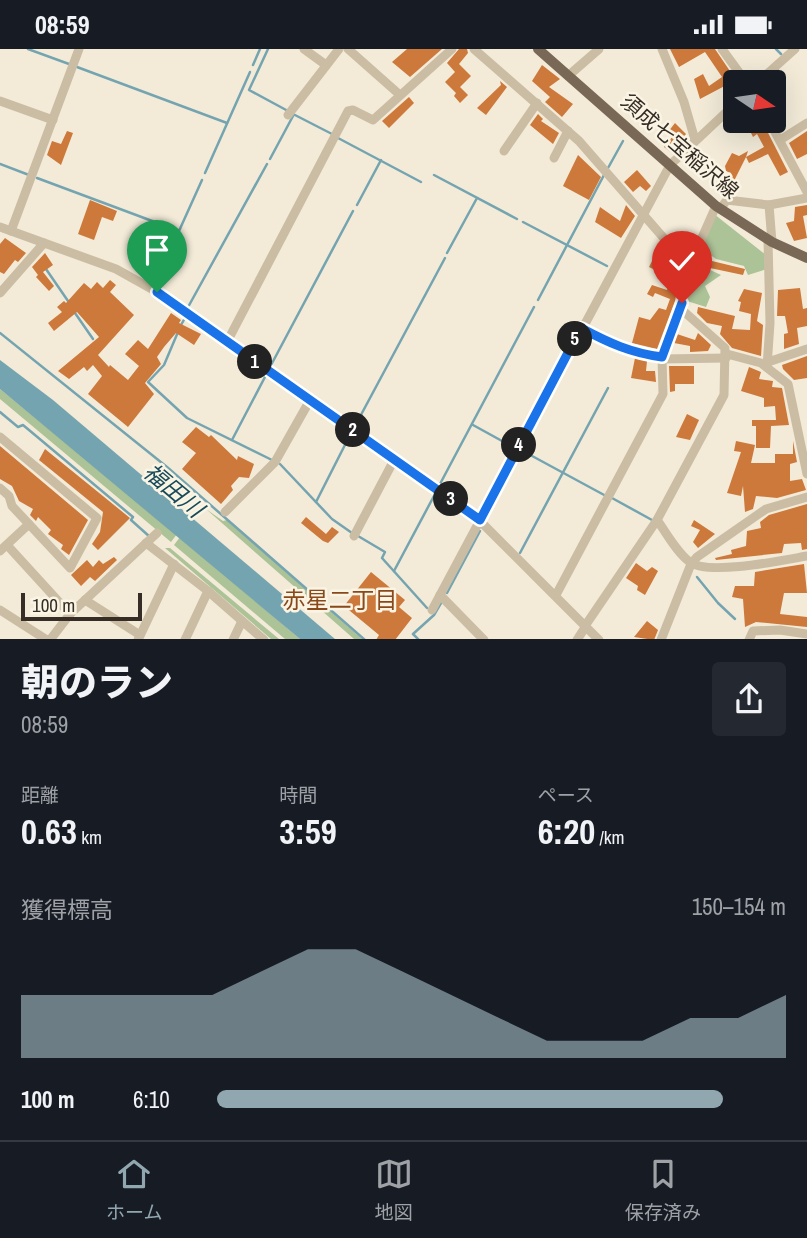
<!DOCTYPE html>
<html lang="ja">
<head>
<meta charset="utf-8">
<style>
  body { margin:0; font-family:"Archivo Narrow","Noto Sans JP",sans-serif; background:#242831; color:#f1f3f6; height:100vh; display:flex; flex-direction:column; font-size:26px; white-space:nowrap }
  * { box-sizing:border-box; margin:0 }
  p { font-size:23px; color:#9ea1a6 }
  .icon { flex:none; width:38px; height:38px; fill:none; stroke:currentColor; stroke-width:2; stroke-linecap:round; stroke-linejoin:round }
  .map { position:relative; height:590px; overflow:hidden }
  .panel { display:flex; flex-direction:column; background:#171b24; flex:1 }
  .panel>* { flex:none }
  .needle { width:46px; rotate:103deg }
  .fabs { position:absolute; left:723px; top:21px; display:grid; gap:14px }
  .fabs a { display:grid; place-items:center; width:63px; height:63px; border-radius:7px; background:#171b24; box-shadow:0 7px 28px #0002; font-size:35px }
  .scale { position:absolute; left:21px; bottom:18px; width:121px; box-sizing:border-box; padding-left:7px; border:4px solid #362e26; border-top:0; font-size:19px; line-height:24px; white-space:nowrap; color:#362e26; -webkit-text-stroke:5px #faf4e4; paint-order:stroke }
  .pin { position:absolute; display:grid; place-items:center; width:60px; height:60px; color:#fff; margin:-72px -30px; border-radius:50% 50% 50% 0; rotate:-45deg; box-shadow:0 0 7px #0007 }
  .pin .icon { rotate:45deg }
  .km { position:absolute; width:35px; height:35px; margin:-18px; border-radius:50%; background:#222; color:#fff; font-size:19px; line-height:35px; text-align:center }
  .round { display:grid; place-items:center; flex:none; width:74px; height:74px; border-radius:7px; background:#242831 }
  .overview { display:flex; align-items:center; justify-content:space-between; height:119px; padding:0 21px }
  h1 { font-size:38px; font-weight:800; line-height:52px }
  .metrics { display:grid; grid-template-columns:repeat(3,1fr); gap:10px; height:119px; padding:7px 21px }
  .metrics div { display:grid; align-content:center }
  .metrics b { font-size:35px; font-weight:800 }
  .metrics small { font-size:19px; font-weight:400 }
  .metrics p { font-size:19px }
  .chart { height:196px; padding:14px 21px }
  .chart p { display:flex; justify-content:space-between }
  .chart svg { width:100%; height:126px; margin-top:7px; fill:#90a7b0; opacity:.7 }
  ul { padding:0 21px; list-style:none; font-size:23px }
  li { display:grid; grid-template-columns:112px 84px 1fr; align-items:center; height:52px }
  li i { height:18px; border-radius:9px; background:#90a7b0 }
  .status { display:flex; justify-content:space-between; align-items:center; height:49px; padding:0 35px; background:#171b24; direction:ltr }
  .status svg { height:19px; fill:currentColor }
  .tab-bar { display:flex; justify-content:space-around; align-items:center; height:98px; border-top:2px solid #363941; background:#171b24; font-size:19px; color:#9ea1a6 }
  .tab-bar a { display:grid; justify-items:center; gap:4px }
  .tab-bar .current { color:#90a7b0 }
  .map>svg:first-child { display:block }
  .green { fill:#acc297 }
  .water { fill:#75a4b1 }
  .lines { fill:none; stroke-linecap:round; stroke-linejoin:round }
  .stream { stroke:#75a4b1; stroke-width:2.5 }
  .building { fill:#cd793b }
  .minor { stroke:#cbbda3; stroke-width:9 }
  .major { stroke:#796856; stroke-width:10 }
  .route-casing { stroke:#fff; stroke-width:14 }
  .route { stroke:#1a73e8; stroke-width:9 }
  .labels { text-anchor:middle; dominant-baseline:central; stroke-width:5; stroke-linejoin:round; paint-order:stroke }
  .street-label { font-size:21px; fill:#362e26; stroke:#faf4e4 }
  .water-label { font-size:23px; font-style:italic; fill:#194a5a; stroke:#faf4e4 }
  .neighbourhood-label { font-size:23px; fill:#8a491a; stroke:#faf4e4 }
</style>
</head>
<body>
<div class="status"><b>08:59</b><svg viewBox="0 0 49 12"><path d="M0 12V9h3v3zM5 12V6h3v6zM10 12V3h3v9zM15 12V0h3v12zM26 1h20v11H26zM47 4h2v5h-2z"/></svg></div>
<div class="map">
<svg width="807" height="591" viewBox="0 0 807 591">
  <rect width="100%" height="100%" fill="#f3ebd8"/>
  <g class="green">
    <polygon points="714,165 766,206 767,220 748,226 744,217 716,210 699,198"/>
    <polygon points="699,207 704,210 708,220 721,226 705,237 710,248 706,258 687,252"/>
    <polygon points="0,340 177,485 171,493 0,350"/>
    <polygon points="206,460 223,472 227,471 362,590 354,590"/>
    <polygon points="180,488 300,590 285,590 174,496"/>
    <polygon points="165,499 170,499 279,590 271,590"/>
  </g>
  <polygon class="water" points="0,311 53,351 335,590 300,590 0,340"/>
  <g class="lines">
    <g class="stream">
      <polyline points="28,0 69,15"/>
      <polyline points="268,0 249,41 288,62"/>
      <polyline points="776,0 781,5"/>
      <polyline points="253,16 260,0"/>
      <polyline points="77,18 227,74"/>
      <polyline points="765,33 778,21"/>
      <polyline points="293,65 332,85"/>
      <polyline points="338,89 421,133"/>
      <polyline points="270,110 293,67"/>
      <polyline points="0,115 29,126"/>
      <polyline points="608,119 623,92"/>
      <polyline points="205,124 250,23"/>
      <polyline points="434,126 517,170"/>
      <polyline points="37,129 179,182 202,131"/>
      <polyline points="357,156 381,111"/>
      <polyline points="523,173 607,217"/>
      <polyline points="447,204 477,149"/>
      <polyline points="46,220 68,252"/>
      <polyline points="538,251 604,126"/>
      <polyline points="187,260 267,115"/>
      <polyline points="75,264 93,290"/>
      <polyline points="181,276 185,269"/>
      <polyline points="178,283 164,316 148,333 187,369 272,411"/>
      <polyline points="0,284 167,418 365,591"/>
      <polyline points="270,318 353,162"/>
      <polyline points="0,363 18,378 23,376 133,468 131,471 150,488"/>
      <polyline points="473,376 513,398"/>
      <polyline points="355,377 445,209"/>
      <polyline points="232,391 266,326"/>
      <polyline points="521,401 606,447"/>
      <polyline points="280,415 332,470 352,484"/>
      <polyline points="440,435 534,258"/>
      <polyline points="612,449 652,471"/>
      <polyline points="316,453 350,386"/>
      <polyline points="358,487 385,503 382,509 427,559"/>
      <polyline points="520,504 608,339"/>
      <polyline points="394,522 435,445"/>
      <polyline points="697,528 718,554 735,570"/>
      <polyline points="447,544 480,482"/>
      <polyline points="419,591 413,585 434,566 441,554"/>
    </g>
  </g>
  <g class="building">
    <polygon points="407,0 442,0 410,28 392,13"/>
    <polygon points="459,0 467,0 468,4 459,15 471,27 460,38 468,46 460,54 454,47 456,44 445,33 455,23 447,14"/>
    <polygon points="670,0 715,0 736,31 700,50 694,30 703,25 709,37 722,28 705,3 679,18"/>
    <polygon points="542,16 560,30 549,38 573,55 562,68 545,53 550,48 532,32"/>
    <polygon points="500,32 507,38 486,66 477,59 501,36"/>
    <polygon points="409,48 414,54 389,79 382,72"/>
    <polygon points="538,65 543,70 541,72 559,84 553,95 530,76"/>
    <polygon points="752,72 762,72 788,123 780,127 768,105 749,114 746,108 733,134 737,142 723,146 716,136 731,124 726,122 725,117 732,104 739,107 748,102 746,108 764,98 757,85 753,88 749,80 748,74"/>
    <polygon points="675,74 686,85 680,93 682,95 672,104 664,98 673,87 668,83"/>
    <polygon points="67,82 73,84 61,116 47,106 52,92 61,95"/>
    <polygon points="807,82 807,105 797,110 789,94"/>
    <polygon points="578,106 601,128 589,151 563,137"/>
    <polygon points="637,121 651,137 646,142 640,137 633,143 624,133"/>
    <polygon points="90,151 117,162 113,172 102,168 94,191 78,185"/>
    <polygon points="626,156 635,167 621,189 595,173 600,158 620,172"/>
    <polygon points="807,156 807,166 803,167 807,189 794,192 786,174 794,172 795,158"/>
    <polygon points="5,189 26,204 18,213 15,211 4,225 0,223 0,195"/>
    <polygon points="660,196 669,206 664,218 660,216 657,222 649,218"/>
    <polygon points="45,204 53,216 43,223 54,237 49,242 36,228 38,226 32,218"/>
    <polygon points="712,212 745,220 743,226 710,219"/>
    <polygon points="110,231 116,236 110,243 134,266 98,306 109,318 110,316 128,331 139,317 125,305 138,291 148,300 171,264 181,271 179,274 201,285 194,296 176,284 164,298 157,308 161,315 145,334 154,345 128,378 88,345 102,327 93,316 87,322 84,318 69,330 58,322 99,288 77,263 54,282 48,274 62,263 57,258 64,252 66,254 84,234 91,240 97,233 103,239"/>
    <polygon points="670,233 678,236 675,252 657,300 632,294 639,268 650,271 659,259 666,261 670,250 655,244 653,248 647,245 652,236 667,241"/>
    <polygon points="800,239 803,260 807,259 807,277 797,279 799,295 784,300 784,285 788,284 785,267 777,267 778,241"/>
    <polygon points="744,240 762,244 757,272 763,276 761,307 732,299 720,285 722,277 707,274 697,264 698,258 735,267 732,280 750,281 751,265 739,262 741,253 738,252"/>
    <polygon points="698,284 711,296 708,302 690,303 690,297 674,294 677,285 695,291"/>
    <polygon points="807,307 807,329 794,331 783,320 782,316"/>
    <polygon points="635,309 647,312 646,322 655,322 656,333 631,329"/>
    <polygon points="669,317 694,317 694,335 675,335 675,342 670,343"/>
    <polygon points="749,318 761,323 759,330 773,332 772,338 782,339 789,376 771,377 770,399 756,399 756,377 752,377 752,371 776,371 775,357 764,358 764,349 741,342"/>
    <polygon points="687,365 699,371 690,391 676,388"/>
    <polygon points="196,378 209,388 211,386 237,411 238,407 254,415 249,429 239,428 231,437 233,441 221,455 182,420 196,404 182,393"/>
    <polygon points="736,392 755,396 751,414 775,414 775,405 793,405 793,392 797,413 790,415 790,432 802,430 806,441 777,449 756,447 753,460 745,463 743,437 741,447 727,444 741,403 734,402"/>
    <polygon points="0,397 88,471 69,506 61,500 63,496 48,485 51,481 38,468 36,472 30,466 33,460 19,452 12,437 0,430"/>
    <polygon points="45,400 130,469 98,501 92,495 100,483 103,463 39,411"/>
    <polygon points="807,455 807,500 802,501 801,494 784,495 782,504 716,511 715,509 732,505 731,501 746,497 747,482 761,479 760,473 769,466"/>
    <polygon points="306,468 326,485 332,478 339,483 328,494 323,492 301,474"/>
    <polygon points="694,471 715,485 698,499 693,493 700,481 691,477"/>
    <polygon points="114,508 117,511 95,532 90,528 81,537 71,526 87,511 93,518 99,511 103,515"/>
    <polygon points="636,514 647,522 652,518 658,522 645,546 637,541 638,537 626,529"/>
    <polygon points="804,515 807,544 784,544 780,565 807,568 807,578 756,573 745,578 743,550 732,548 735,537 754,537 755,523"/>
    <polygon points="371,523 405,551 399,558 412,569 395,591 376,591 379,586 344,557"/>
    <polygon points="647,572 658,581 654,591 634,588"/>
  </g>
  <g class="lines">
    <g class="minor">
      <polyline points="304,0 326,16"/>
      <polyline points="348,0 400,46"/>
      <polyline points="474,0 579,92 689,218"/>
      <polyline points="662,0 684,53 695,91"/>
      <polyline points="722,0 746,33"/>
      <polyline points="568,27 599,0"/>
      <polyline points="758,33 795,0"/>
      <polyline points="0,52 53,71"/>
      <polyline points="288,66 339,0"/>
      <polyline points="769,72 807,143"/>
      <polyline points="780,91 807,74"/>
      <polyline points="504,102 537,54"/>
      <polyline points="554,109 568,82"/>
      <polyline points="720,160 727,151 769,156"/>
      <polyline points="0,178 116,220 159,244 479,471 599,591"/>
      <polyline points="11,182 79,0"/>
      <polyline points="772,193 769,156 807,149"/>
      <polyline points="0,244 44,194"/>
      <polyline points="581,279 616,298 662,308"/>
      <polyline points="227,293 348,62 353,61 373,71 452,0"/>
      <polyline points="727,305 761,314 788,335 807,425"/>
      <polyline points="662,310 726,309"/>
      <polyline points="768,313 807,300"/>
      <polyline points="767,318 770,274 768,191"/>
      <polyline points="0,388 97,469 70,519 12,457 9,447 0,439"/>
      <polyline points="225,463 275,413 310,351"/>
      <path d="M657,471C666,483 677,504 690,513C708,527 784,511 807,507"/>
      <polyline points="354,487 394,411"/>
      <polyline points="146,494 208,542 264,591"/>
      <polyline points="7,496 70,565"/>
      <polyline points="0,502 29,475"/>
      <polyline points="440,546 484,591"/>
      <polyline points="556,546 663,345 662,308 668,288 682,254 689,218 716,157"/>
      <polyline points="85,551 140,586"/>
      <polyline points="0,561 47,591"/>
      <polyline points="432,561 670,116 735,55"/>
      <polyline points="585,577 657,471 724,346 725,299 680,259"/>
      <polyline points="50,591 70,565 157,484"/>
      <polyline points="138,591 174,515"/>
      <polyline points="185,591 208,542"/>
      <polyline points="233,591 242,572"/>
      <polyline points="577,591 586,577"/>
      <polyline points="661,591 691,515 697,508 766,460 807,448"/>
      <polyline points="749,591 753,582 780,581 807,585"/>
    </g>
    <polyline class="major" points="538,0 716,157 772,193 807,209"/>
  </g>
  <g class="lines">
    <g class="route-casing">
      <path id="route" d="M157,243L480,471L581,279C609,294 631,304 662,308L682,254"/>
    </g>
    <use href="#route" class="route"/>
  </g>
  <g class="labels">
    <g class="street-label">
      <text transform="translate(680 97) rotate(41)">須成七宝稲沢線</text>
    </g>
    <g class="water-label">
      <text transform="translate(174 441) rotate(40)">福田川</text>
    </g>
    <g class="neighbourhood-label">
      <text x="340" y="550">赤星二丁目</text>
    </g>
  </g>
</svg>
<div class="fabs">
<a><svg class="needle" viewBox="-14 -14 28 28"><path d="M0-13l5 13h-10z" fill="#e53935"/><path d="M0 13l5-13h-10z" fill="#9ea1a6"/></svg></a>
</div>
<div class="scale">100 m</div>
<div class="pin" style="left:157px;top:243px;background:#1e9e55"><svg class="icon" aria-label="arrive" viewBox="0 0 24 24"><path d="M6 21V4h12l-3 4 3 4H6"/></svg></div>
<div class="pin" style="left:682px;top:254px;background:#d93025"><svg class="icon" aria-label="check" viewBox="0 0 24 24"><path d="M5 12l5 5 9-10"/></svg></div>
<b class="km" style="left:255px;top:313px">1</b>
<b class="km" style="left:353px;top:381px">2</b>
<b class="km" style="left:451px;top:450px">3</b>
<b class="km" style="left:519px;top:396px">4</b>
<b class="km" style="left:575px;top:290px">5</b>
</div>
<section class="panel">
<div class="overview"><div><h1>朝のラン</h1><p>08:59</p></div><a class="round"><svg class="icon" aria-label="share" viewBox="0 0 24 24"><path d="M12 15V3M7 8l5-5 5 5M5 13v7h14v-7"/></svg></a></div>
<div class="metrics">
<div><p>距離</p><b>0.63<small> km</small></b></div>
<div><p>時間</p><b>3:59</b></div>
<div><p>ペース</p><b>6:20<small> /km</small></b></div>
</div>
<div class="chart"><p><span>獲得標高</span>150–154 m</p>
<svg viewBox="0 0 160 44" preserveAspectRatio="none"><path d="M0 44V22L10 22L20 22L30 22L40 22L50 14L60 6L70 6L80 14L90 22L100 30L110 38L120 38L130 38L140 30L150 30L160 22V44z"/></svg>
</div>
<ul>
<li><b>100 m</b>6:10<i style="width:89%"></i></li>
</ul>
</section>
<nav class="tab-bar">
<a class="current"><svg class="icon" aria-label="home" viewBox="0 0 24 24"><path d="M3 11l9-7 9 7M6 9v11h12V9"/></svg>ホーム</a>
<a><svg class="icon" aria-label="map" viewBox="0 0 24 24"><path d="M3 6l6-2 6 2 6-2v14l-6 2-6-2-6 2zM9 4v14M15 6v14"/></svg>地図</a>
<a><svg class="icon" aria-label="saved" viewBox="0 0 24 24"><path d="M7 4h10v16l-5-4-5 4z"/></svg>保存済み</a>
</nav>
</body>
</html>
